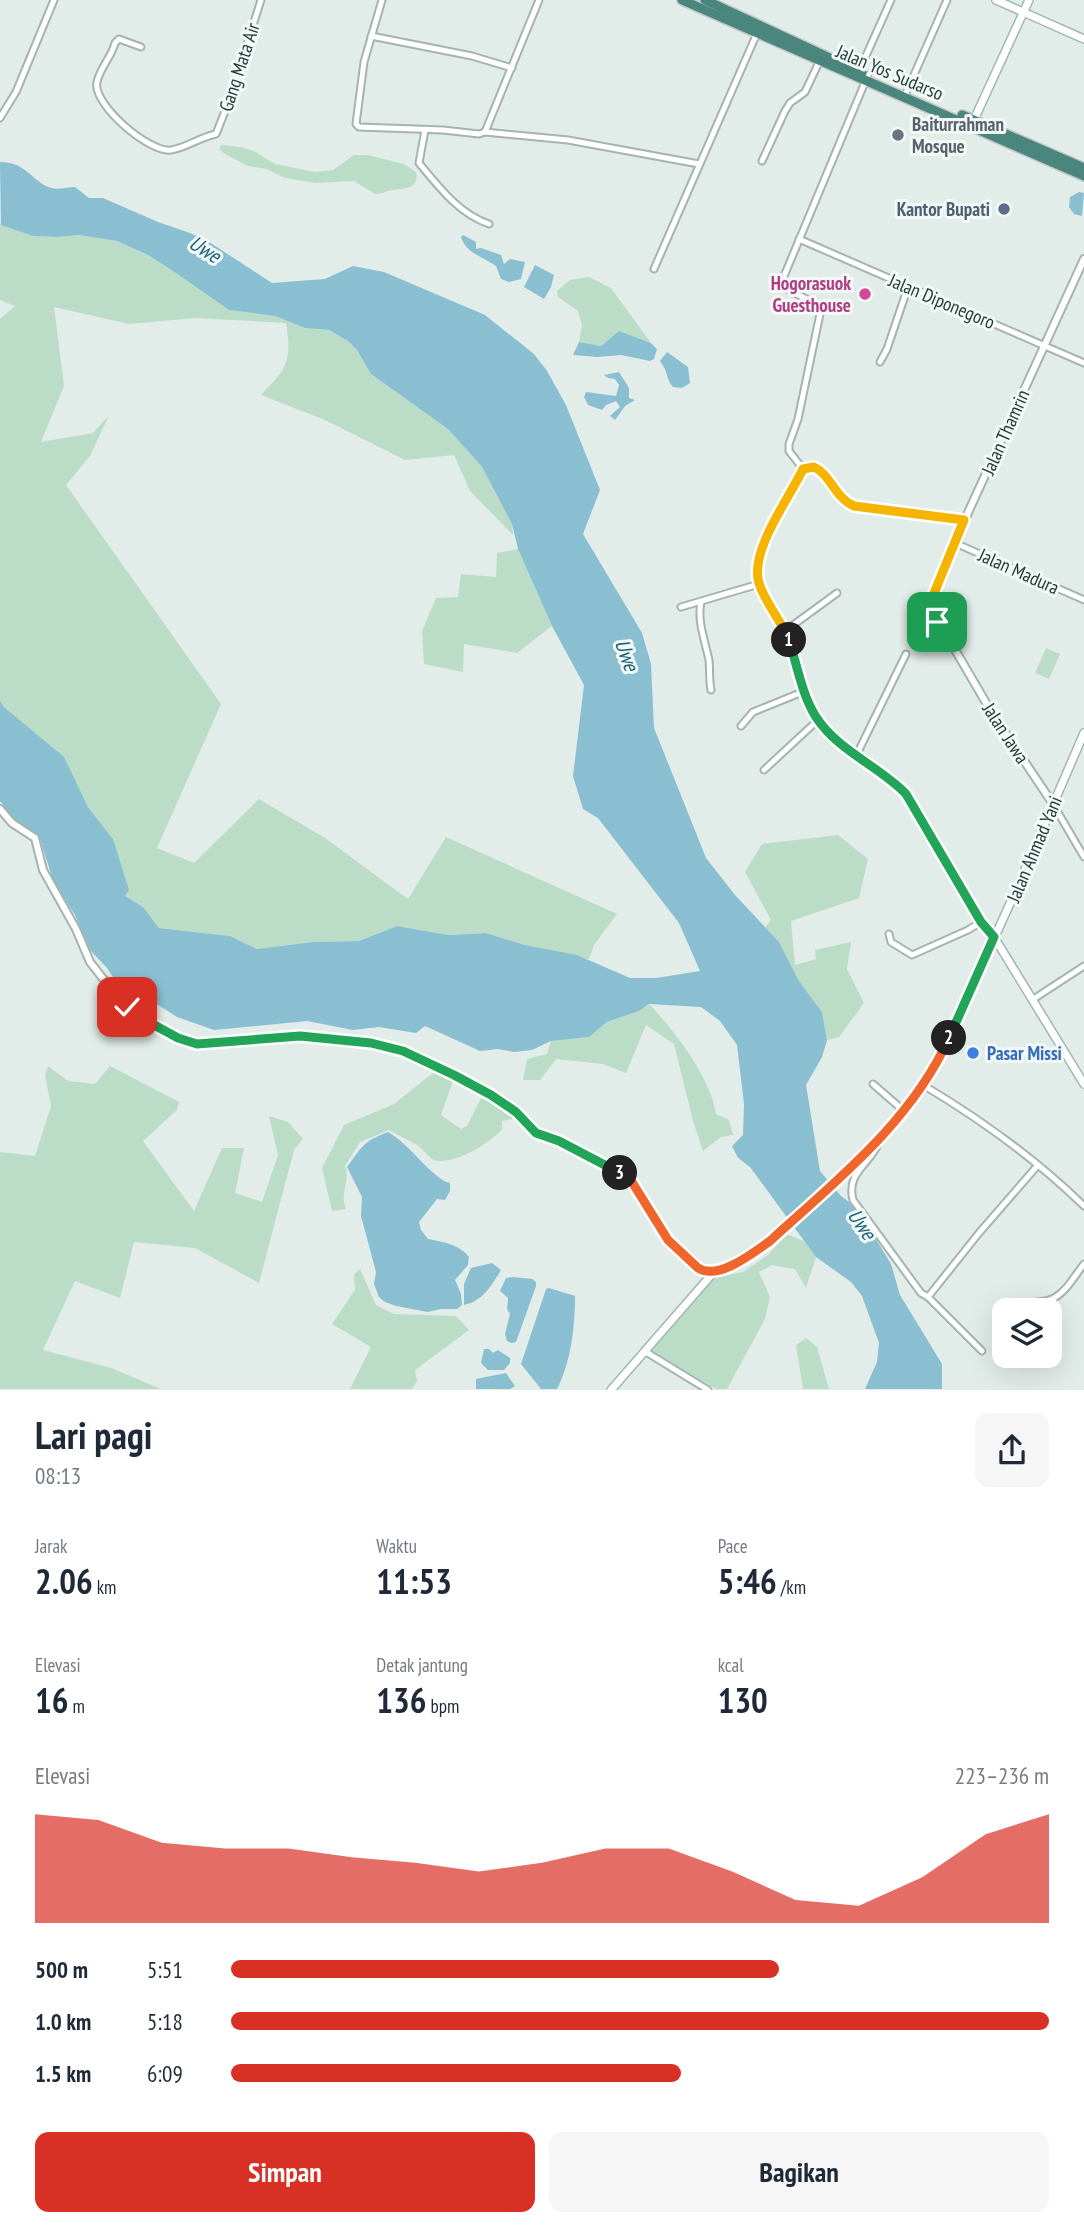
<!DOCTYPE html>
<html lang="id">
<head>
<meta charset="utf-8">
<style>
  body { margin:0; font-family:"PT Sans Narrow",sans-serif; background:#f6f6f7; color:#1f2937; height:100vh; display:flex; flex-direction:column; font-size:26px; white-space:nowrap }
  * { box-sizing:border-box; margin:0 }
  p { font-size:23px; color:#747a83 }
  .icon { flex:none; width:38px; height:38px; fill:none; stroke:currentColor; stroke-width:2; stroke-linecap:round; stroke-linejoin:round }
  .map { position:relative; height:1390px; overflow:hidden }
  .panel { display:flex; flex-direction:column; background:#fff; flex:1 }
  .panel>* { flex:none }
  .controls { position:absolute; left:992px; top:1298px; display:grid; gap:14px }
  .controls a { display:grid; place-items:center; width:70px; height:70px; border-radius:14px; background:#fff; box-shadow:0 7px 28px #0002; font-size:35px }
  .pin { position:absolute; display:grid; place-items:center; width:60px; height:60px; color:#fff; margin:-30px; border-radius:14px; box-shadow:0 4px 10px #0006 }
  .km { position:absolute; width:35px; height:35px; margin:-18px; border-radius:50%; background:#222; color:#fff; font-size:19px; line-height:35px; text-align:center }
  .round { display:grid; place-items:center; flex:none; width:74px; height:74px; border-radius:14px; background:#f6f6f7 }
  .headline { display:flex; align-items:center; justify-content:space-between; height:119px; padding:0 35px }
  h1 { font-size:38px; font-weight:800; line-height:52px }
  .metrics { display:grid; grid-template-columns:repeat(3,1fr); gap:10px; height:119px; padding:7px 35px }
  .metrics div { display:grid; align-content:center }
  .metrics b { font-size:35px; font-weight:800 }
  .metrics small { font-size:19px; font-weight:400 }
  .metrics p { font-size:19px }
  .chart { height:196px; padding:14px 35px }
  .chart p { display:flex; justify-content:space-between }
  .chart svg { width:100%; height:126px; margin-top:7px; fill:#d93025; opacity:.7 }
  .primary-button { display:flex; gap:14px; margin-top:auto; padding:14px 35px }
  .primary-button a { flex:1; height:80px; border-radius:14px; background:#d93025; color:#fff; font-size:28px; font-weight:800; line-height:80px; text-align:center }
  .primary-button a+a { background:#f6f6f7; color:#1f2937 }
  ul { padding:0 35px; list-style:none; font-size:23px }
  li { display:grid; grid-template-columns:112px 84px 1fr; align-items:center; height:52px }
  li i { height:18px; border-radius:9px; background:#d93025 }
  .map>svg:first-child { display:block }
  .green { fill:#bbddc8 }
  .water { fill:#8abfd2 }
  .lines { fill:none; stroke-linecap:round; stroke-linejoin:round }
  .minor-casing { stroke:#a5b4b1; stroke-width:9 }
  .tertiary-casing { stroke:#a5b4b1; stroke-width:10 }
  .secondary-casing { stroke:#a0b8b2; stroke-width:10 }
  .trunk-casing { stroke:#c1c9c8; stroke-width:12 }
  .minor { stroke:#fff; stroke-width:5 }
  .tertiary { stroke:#fff; stroke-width:6 }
  .secondary { stroke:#fff; stroke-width:7 }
  .trunk { stroke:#4a867e; stroke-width:9 }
  .split-1-casing { stroke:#fff; stroke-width:14 }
  .split-2-casing { stroke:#fff; stroke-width:14 }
  .split-3-casing { stroke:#fff; stroke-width:14 }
  .split-4-casing { stroke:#fff; stroke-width:14 }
  .split-1 { stroke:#f5b400; stroke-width:9 }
  .split-2 { stroke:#22a559; stroke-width:9 }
  .split-3 { stroke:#f0652b; stroke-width:9 }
  .split-4 { stroke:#22a559; stroke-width:9 }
  .worship-dot { fill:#6b7280; stroke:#f2f9f6; stroke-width:2.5 }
  .service-dot { fill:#5c6f8a; stroke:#f2f9f6; stroke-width:2.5 }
  .hotel-dot { fill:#d1479c; stroke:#f2f9f6; stroke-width:2.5 }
  .shop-dot { fill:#3f7fe0; stroke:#f2f9f6; stroke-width:2.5 }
  .labels { text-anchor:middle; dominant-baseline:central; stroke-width:6; stroke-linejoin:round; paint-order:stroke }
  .street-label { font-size:19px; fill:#223d39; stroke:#f2f9f6 }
  .worship-label { font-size:19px; font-weight:bold; fill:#5b616d; stroke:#f2f9f6; text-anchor:start }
  .service-label { font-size:19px; font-weight:bold; fill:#4e5e75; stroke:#f2f9f6; text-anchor:end }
  .hotel-label { font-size:19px; font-weight:bold; fill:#b23c85; stroke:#f2f9f6; text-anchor:end }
  .shop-label { font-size:19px; font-weight:bold; fill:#366cbe; stroke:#f2f9f6; text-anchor:start }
  .water-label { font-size:21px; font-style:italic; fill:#1c607a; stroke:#f2f9f6 }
</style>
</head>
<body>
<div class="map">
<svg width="1084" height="1390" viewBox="0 0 1084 1390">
  <rect width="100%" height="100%" fill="#e2ece9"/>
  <g class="green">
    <path d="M221,145L240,147L254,151L275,164L315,172L333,170L354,155H367L404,164L416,172C420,188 405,189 393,190C386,191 381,194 375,194L354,181L315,183L285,178L266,169L248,166L225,154L219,149Z"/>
    <path d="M0,224L33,236L57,237L79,235L117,241L148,255L173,271L229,310L275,316L305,328L329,330L348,341L357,350L371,374L448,429L482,467L512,524L513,535L470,491L454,455L405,460L325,420L261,395C288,368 292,360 286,323L195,318L129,324L54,307L64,386L41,442L93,433L109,415L90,456L66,485L221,704L157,848L194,863L259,799L325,838L408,899L446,837L617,914L594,945L589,959L525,945L486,933L448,935L397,926L359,941L313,942L257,949L230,936L159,928L143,907L124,896L113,839L88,807L64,758L4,707L0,701V319L15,306L0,300Z"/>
    <polygon points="589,277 611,288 651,343 619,331 601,346 579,342 582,325 578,311 558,297 557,291 570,280"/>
    <polygon points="518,549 552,626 517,653 464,644 463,672 424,664 422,631 436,598 458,597 461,574 496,577 497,553"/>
    <polygon points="1046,648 1060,654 1049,679 1035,673"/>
    <polygon points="838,835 868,859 859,898 791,921 795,965 816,959 815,950 851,942 847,969 864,1003 839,1037 827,1040 822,1012 799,981 779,942 765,927 771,920 745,872 762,844"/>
    <path d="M649,1004C674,1030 711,1078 716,1114L729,1120L733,1135L721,1137L703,1151L693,1121L674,1044L646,1025L626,1073L603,1064L556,1059L540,1080H523L527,1059L547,1054L551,1041L589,1037L607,1022L639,1011Z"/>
    <polygon points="48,1066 68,1081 95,1084 110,1066 179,1102 177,1110 143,1141 194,1211 222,1148 244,1148 235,1193 262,1202 278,1155 269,1116 288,1122 303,1139 294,1150 259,1283 195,1248 134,1242 120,1298 75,1281 43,1350 111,1368 161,1389 0,1389 0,1152 35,1156 51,1106 45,1075"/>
    <path d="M434,1072L453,1081L441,1115L461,1129L467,1126L481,1098L489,1100L516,1118L502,1121V1129C491,1143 453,1166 434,1160C428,1157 423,1149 417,1145C408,1140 398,1135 389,1130L360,1142L345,1166C351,1181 339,1194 346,1209L332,1211L322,1168L344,1125L394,1104Z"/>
    <polygon points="787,1234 805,1242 816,1257 806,1288 795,1269 772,1265 759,1272 770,1297 765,1319 727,1389 716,1389 649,1351 713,1278 743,1272 768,1255"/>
    <polygon points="360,1269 376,1305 394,1314 456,1316 469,1330 415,1370 417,1381 412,1389 350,1389 371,1347 332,1324 355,1290 354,1274"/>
    <polygon points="806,1338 817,1347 829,1389 803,1389 796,1345"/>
  </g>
  <g class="water">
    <path d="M0,162C28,162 32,183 52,188C58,190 69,187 75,187L89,198H103L158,222L190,233L209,242L272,283L325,279L353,266L384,272L485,315L534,354L547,371L566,405L600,490L583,534L642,633L651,664L654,728L706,858L735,895L779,942L799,981L822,1012L827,1040L822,1057L806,1085L820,1171L841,1196L849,1202L863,1218L891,1264L900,1295L942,1364V1389H865L877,1362L879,1343L862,1296L851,1282L816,1257L750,1167L738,1158L732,1146L743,1135L744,1104L737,1045L720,1021L701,1007L649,1004L639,1011L607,1022L589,1037L551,1041L532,1050L514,1052L498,1049L480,1051L425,1026L416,1033L379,1027L353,1030L307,1021L214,1030L177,1017L149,999L129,993L119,986L107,968L90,950L75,915L54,883L39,836L14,820L0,801V701L4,707L64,757L88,807L113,839L129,890L125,896L143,907L159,928L230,936L257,949L313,942L359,941L397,926L448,935L486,933L525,945L577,955L630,978H656L700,971L679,923L598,818L583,809L573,776L584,685L552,626L518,549L512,524L482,467L448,429L371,374L357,350L348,341L329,330L305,328L275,316L229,310L173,271L148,255L117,241L79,235L57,237L33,236L1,225Z"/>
    <polygon points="1079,192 1084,193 1082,216 1074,214 1069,207 1070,197"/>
    <path d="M463,235L476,242V249L481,248L501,255L504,264L510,259L525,262L521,279L509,282L501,279L496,266C483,257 466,253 461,237Z"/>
    <polygon points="535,265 554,275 551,287 544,299 524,287"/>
    <polygon points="619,331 651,343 657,349 654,359 650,361 621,355 597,357 573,355 579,342 601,346"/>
    <path d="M667,352L688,367L690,383L682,388L673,387C666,379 668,371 660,361Z"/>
    <polygon points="619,372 629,388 629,398 635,400 625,406 615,420 610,416 620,407 616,401 606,405 602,410 588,405 584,397 586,392 616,396 619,385 615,379 608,378 604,375"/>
    <path d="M388,1132C410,1144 432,1179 450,1183V1191L445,1200L437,1199L419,1222L421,1230L428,1239C443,1242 459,1244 469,1257L468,1265L455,1280L461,1294L462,1305L457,1309H441L428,1312L396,1306L385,1302L379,1297L374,1284L376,1272L361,1216L362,1197L347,1167C363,1146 362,1142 388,1132Z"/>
    <path d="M492,1263L501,1270C491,1286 483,1301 464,1305V1284L471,1268Z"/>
    <polygon points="513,1277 532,1279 536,1282 536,1286 516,1342 512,1343 507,1341 505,1334 510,1314 507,1309 508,1298 500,1291 506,1278"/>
    <path d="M549,1288L575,1296C575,1327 571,1361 557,1389H541L521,1364L546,1289Z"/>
    <polygon points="484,1349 489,1349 493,1353 498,1350 510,1358 510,1363 504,1370 488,1370 481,1363"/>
    <polygon points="506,1373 515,1386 510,1389 476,1389 476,1379"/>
  </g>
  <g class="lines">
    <g class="minor-casing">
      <g id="minor">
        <polyline points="382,0 364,62 356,124 359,127 443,130 479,134 485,132 568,140 699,164"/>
        <polyline points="371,36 472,56 512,68"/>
        <path d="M141,47L119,39L115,43C112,56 100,68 97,82C92,104 149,153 171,150C186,148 200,137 216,134L229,101L261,0"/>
        <polyline points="865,58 891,0"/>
        <polyline points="906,93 947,0"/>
        <polyline points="0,118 16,92 54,0"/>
        <path d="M425,130L419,163C439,187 459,214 489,224"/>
        <polyline points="485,132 539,0"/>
        <polyline points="762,161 785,111 790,103 805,92 821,58"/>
        <polyline points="799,239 1084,363"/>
        <polyline points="654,269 758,31"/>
        <polyline points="880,362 887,349 908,287"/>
        <path d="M803,469C790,498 758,538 757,570C755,592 778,614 786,633C798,660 800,695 817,718C840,751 880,766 906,794L981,922L994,937"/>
        <polyline points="803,469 789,451 789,444 798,419 820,314 818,305 783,287 782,281 868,75"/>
        <polyline points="803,469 814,467 819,469 839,495 854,506 964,520"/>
        <polyline points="955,543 1084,600"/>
        <path d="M701,602C697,621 705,641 709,660C710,670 709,680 711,690"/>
        <polyline points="681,607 759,584"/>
        <polyline points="785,631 837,593"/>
        <polyline points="741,726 753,712 805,691"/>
        <polyline points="856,756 906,654"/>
        <polyline points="764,770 818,720"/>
        <polyline points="1053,804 1084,857"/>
        <polyline points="889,934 891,942 912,955 968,930 981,922"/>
        <polyline points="1032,1000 1084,966"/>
        <polyline points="873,1084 904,1111"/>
        <path d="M923,1085C980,1119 1037,1160 1084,1206"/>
        <path d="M879,1142C870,1165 846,1172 853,1200L921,1293L928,1297"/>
        <path d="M1011,1309C1022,1300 1041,1305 1054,1298C1067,1291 1075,1275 1084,1264"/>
        <polyline points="982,1351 928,1297 979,1233 1038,1165"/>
        <polyline points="646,1352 708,1390"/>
      </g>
    </g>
    <g class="tertiary-casing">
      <g id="tertiary">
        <polyline points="1053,804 992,713 930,607 961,528 1084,259"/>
        <polyline points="0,809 12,823 35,838 43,870 76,929 90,962 115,994 147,1021 178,1038 197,1044 300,1036 371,1043 403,1051 454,1075 491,1095 516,1112 536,1133 559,1141 622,1174 632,1182 668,1240 698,1268 704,1272 713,1273"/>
      </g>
    </g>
    <g class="secondary-casing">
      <g id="secondary">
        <polyline points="996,0 1084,39"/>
        <polyline points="973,122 1029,0"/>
        <polyline points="994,937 1084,1084"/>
        <polyline points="611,1390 713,1273 750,1255 770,1241 880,1139 923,1085 940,1058 1017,888 1084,733"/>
      </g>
    </g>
    <g class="trunk-casing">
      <g id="trunk">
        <polyline points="682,0 1084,176"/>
        <polyline points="705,0 862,73"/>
        <polyline points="962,115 1084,168"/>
      </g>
    </g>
    <use href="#minor" class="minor"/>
    <use href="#tertiary" class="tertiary"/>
    <use href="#secondary" class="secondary"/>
    <use href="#trunk" class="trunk"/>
  </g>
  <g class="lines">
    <g class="split-1-casing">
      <path id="split-1" d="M789,640C781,620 765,603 759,583C749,551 790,497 803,469L814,467C831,475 835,498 854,506L964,520L930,603V607L937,622"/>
    </g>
    <g class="split-2-casing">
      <path id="split-2" d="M789,640C797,665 802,695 816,717C838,751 879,766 906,794L981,922L994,937L949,1038"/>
    </g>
    <g class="split-3-casing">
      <path id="split-3" d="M620,1173L632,1182L668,1240L698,1268C718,1281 753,1253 770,1241C837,1180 911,1122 949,1038"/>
    </g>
    <g class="split-4-casing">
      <polyline id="split-4" points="127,1007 147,1021 178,1038 197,1044 300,1036 371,1043 403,1051 454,1075 491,1095 516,1112 536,1133 559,1141 620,1173"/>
    </g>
    <use href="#split-1" class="split-1"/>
    <use href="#split-2" class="split-2"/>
    <use href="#split-3" class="split-3"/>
    <use href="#split-4" class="split-4"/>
  </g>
  <circle class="worship-dot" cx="898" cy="135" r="7"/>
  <circle class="service-dot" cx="1004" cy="209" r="7"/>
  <circle class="hotel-dot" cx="865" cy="294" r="7"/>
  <circle class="shop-dot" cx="973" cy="1053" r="7"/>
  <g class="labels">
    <g class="street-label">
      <text transform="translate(239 67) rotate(-72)">Gang Mata Air</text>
      <text transform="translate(890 72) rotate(23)">Jalan Yos Sudarso</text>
      <text transform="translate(942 301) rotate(23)">Jalan Diponegoro</text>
      <text transform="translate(1005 432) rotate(-66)">Jalan Thamrin</text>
      <text transform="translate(1019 571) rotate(24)">Jalan Madura</text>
      <text transform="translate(1006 733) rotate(57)">Jalan Jawa</text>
      <text transform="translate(1034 849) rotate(-67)">Jalan Ahmad Yani</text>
    </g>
    <g class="worship-label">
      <text x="912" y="124">Baiturrahman<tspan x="912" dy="22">Mosque</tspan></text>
    </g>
    <g class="service-label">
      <text x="990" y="209">Kantor Bupati</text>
    </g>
    <g class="hotel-label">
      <text x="851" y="283">Hogorasuok<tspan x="851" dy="22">Guesthouse</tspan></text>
    </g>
    <g class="shop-label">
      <text x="987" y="1053">Pasar Missi</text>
    </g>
    <g class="water-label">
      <text transform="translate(205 249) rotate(32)">Uwe</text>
      <text transform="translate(627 655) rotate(70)">Uwe</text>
      <text transform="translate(862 1224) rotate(55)">Uwe</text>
    </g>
  </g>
</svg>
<div class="controls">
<a><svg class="icon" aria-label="layers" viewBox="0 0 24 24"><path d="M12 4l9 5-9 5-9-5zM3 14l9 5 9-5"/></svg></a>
</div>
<div class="pin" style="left:937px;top:622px;background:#1e9e55"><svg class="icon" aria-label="arrive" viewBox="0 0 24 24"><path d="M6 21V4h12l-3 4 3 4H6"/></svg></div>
<div class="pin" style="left:127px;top:1007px;background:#d93025"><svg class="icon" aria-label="check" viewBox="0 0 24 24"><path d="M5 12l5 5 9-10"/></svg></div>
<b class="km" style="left:789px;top:640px">1</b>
<b class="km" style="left:949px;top:1038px">2</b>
<b class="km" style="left:620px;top:1173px">3</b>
</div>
<section class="panel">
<div class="headline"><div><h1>Lari pagi</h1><p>08:13</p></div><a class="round"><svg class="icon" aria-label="share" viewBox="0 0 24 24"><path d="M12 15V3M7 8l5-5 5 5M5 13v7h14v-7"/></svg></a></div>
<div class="metrics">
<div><p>Jarak</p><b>2.06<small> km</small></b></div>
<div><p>Waktu</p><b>11:53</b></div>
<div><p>Pace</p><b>5:46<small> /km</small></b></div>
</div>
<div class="metrics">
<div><p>Elevasi</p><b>16<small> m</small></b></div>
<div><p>Detak jantung</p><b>136<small> bpm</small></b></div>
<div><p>kcal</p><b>130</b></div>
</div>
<div class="chart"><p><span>Elevasi</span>223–236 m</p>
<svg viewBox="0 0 160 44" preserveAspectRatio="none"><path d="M0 44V6L10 8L20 16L30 18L40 18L50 21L60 23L70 26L80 23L90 18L100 18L110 26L120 36L130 38L140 28L150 13L160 6V44z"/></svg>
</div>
<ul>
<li><b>500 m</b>5:51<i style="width:67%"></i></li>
<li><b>1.0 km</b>5:18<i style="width:100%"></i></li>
<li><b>1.5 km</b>6:09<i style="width:55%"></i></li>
</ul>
<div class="primary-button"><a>Simpan</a><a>Bagikan</a></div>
</section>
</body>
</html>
